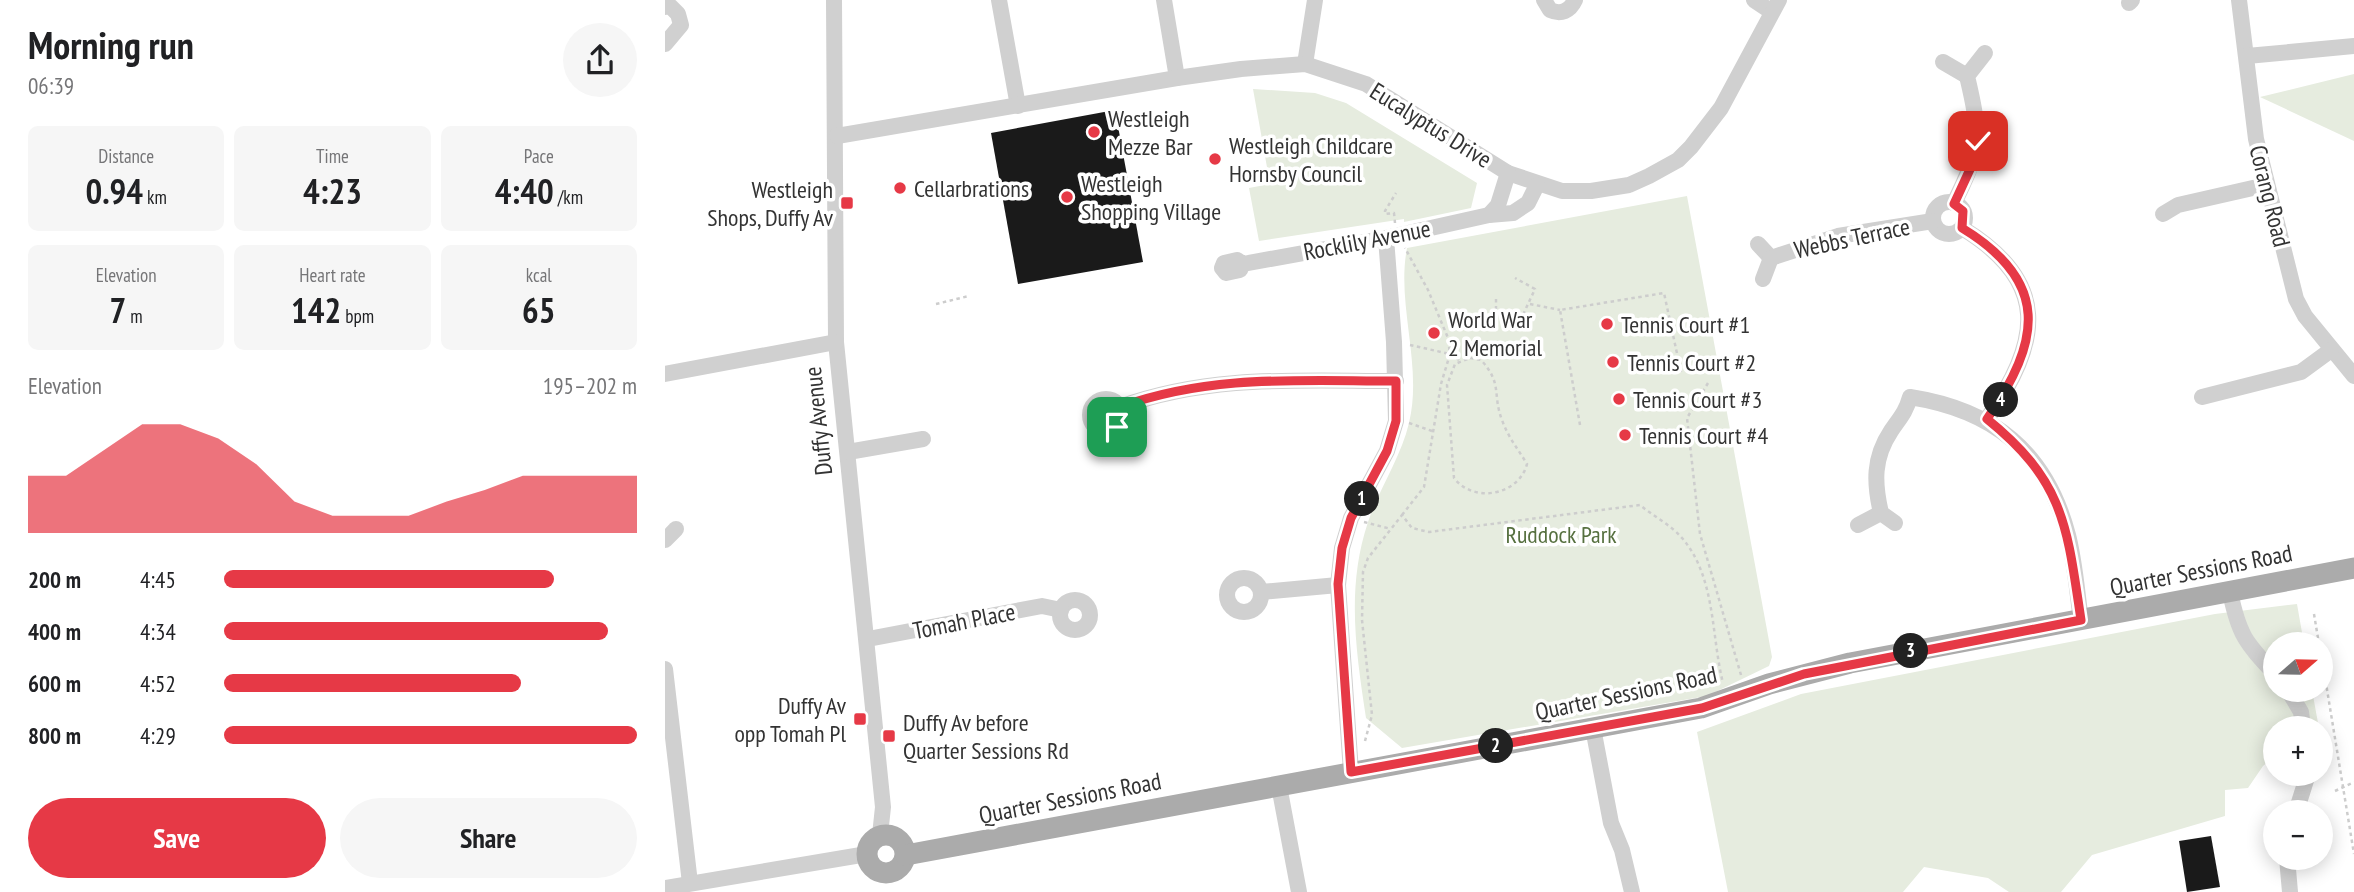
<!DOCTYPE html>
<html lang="en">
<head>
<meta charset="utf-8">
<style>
  body { margin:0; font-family:"PT Sans Narrow",sans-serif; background:#f6f6f6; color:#202124; height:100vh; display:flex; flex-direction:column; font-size:26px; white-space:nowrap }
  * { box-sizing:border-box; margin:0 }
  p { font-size:23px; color:#757577 }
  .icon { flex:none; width:38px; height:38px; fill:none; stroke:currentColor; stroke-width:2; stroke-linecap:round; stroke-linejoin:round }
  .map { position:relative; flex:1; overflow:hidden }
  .details { display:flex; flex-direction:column; background:#fff; width:665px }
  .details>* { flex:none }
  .needle { width:46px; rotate:70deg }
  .controls { position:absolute; left:1598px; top:632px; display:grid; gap:14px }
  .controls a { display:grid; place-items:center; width:70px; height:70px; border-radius:50%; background:#fff; box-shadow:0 4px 18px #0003; font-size:35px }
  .pin { position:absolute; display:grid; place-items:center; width:60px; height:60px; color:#fff; margin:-30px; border-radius:14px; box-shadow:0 4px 10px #0006 }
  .km { position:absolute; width:35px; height:35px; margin:-18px; border-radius:50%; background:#222; color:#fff; font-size:19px; line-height:35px; text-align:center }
  .round { display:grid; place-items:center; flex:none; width:74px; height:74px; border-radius:37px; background:#f6f6f6 }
  .headline { display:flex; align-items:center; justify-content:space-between; height:119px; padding:0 28px }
  h1 { font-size:38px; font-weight:700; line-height:52px }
  .figures { display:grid; grid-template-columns:repeat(3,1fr); gap:10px; height:119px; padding:7px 28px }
  .figures div { display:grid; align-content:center; border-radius:10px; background:#f6f6f6; text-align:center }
  .figures b { font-size:35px; font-weight:700 }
  .figures small { font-size:19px; font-weight:400 }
  .figures p { font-size:19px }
  .chart { height:196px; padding:14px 28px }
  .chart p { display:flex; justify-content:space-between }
  .chart svg { width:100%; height:126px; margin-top:7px; fill:#e63946; opacity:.7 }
  .cta { display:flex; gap:14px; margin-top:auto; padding:14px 28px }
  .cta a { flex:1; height:80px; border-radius:42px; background:#e63946; color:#fff; font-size:28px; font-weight:700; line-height:80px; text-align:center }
  .cta a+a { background:#f6f6f6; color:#202124 }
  ul { padding:0 28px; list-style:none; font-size:23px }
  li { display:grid; grid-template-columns:112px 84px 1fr; align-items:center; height:52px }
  li i { height:18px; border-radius:9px; background:#e63946 }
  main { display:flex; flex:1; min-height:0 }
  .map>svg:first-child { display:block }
  .green { fill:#e6ecdf }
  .building { fill:#1a1a1a }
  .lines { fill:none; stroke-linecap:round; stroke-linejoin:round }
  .path { stroke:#cdcdcd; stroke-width:2.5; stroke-dasharray:3.5 3.5; stroke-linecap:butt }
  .minor { stroke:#d0d0d0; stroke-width:16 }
  .major { stroke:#ababab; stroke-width:21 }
  .route-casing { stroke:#fff; stroke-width:14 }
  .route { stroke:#e63946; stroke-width:9 }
  .poi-dot { fill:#e63946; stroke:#fff; stroke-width:2.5 }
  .labels { text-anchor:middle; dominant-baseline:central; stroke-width:7; stroke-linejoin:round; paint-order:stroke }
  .poi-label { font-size:24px; fill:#333; stroke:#fff; text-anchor:start }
  .street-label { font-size:24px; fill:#333; stroke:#fff }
  .park-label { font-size:24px; fill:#56703f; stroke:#fff }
</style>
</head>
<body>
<main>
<section class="details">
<div class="headline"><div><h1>Morning run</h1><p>06:39</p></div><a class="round"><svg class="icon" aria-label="share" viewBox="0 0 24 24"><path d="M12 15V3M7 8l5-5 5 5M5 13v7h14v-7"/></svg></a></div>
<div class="figures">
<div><p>Distance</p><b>0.94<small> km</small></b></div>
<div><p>Time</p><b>4:23</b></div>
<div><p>Pace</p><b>4:40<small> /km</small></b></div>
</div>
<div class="figures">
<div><p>Elevation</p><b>7<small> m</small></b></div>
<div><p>Heart rate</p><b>142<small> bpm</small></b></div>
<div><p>kcal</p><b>65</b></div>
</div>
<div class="chart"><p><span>Elevation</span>195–202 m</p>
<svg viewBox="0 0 160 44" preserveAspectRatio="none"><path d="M0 44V24L10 24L20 15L30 6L40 6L50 11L60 20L70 33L80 38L90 38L100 38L110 33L120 29L130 24L140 24L150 24L160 24V44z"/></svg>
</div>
<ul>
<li><b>200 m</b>4:45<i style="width:80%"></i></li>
<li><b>400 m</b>4:34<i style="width:93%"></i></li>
<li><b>600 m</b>4:52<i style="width:72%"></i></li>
<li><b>800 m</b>4:29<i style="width:100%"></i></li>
</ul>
<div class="cta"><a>Save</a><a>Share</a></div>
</section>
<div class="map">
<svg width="1689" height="892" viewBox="0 0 1689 892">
  <rect width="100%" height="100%" fill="#fff"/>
  <g class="green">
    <polygon points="1689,74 1689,141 1595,97"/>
    <polygon points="588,89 650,93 681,103 812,183 806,208 739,222 739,219 594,241 584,188 605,184"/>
    <path d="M1022,196L1107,657L1104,666L1042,696L737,748L701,718C691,651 681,588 703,522C714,489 736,457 744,423C758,365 731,305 742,248Z"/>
    <polygon points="1632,604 1639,644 1610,644 1610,690 1647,690 1653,723 1646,728 1610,728 1610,756 1598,766 1583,788 1560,790 1560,816 1427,855 1396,892 1344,892 1323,878 1259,867 1238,892 1063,892 1032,732 1136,694 1550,614"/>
  </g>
  <g class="building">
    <polygon points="450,110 478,262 353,284 326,133"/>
    <polygon points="1546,836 1555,887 1522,892 1514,841"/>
  </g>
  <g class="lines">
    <g class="path">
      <polyline points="730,223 729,213 720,214 720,211 731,193"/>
      <polyline points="831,299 831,309 856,319 870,289 850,278"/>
      <polyline points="271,304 304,296"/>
      <polyline points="865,304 895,310"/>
      <polyline points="745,345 785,354 794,360"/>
      <path d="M805,358L816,360C838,384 827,394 837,420C843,437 853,449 862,464C854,495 809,504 789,478L782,385L790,364Z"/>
      <polyline points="1043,383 1022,418 1035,534 1076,675"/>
      <polyline points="744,423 767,431"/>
      <polyline points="915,425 895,310 999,293 1016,372"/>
      <polyline points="737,515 759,487 776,384 785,354 783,338 763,290 740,248"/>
      <polyline points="699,522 726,529"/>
      <polyline points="1649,614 1654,644"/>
      <polyline points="1656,653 1689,854"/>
      <path d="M700,741L707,715L697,620L698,572L703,558L737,515L747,528L764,532L975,505C988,516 1006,525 1017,538C1051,577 1046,636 1058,683"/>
      <polyline points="1670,791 1689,782"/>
    </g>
    <g class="minor">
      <polyline points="169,0 171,342 218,807 215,835"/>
      <polyline points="334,0 353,106"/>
      <polyline points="499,0 512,78"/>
      <path d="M879,0L885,10C896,15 905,11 910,0"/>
      <polyline points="1089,0 1107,12"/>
      <polyline points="1574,0 1591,139 1631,299 1640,316 1689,376"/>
      <polyline points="1464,3 1467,0"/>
      <polyline points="0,7 5,6 13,14 16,25 0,44"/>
      <polyline points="1582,56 1689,46"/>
      <polyline points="1278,62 1302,76"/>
      <polyline points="640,64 650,0"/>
      <polyline points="172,136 512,78 576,69 640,64 701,84 843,173 897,191 926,191 964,185 984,176 1013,160 1026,147 1056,108 1114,0"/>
      <circle cx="1284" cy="218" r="16"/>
      <path d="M1289,203C1316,149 1316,135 1302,76L1320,53"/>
      <polyline points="1498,214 1513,205 1601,185"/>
      <polyline points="824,215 833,205 843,173"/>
      <path d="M1297,228C1386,282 1376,342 1322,419"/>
      <polyline points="1093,244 1106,258"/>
      <polyline points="578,264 575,270 561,273 557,268 559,263 572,260 578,264 721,238 824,215 848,213 863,203 872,185"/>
      <polyline points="1098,279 1106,258 1173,236 1268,221"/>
      <polyline points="0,374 171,342"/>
      <polyline points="1537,397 1636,372 1666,350"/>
      <circle cx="441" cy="415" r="16"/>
      <path d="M455,407C546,374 635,381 731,381"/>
      <polyline points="183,452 258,439"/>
      <path d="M1230,523L1216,513C1209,483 1208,458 1226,431C1234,419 1241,412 1245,397C1328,410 1381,451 1403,535C1410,562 1412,592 1416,620"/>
      <polyline points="1193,525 1216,513"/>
      <polyline points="0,540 11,529"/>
      <circle cx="579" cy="595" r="17"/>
      <polyline points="596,592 673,585"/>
      <path d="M1565,592C1574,635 1580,642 1610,674"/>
      <circle cx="410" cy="615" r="15"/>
      <polyline points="203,639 377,606 396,610"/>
      <polyline points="0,669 25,883"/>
      <polyline points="1623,690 1636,712 1638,728"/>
      <polyline points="928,728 946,823 957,850 967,892"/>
      <polyline points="686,772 673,585 677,548 686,518 722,451 731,421 729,342 721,238"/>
      <polyline points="614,786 634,892"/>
      <polyline points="1631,812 1643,774"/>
      <polyline points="1622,858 1625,892"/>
      <polyline points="0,888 202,854"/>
    </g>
    <g class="major">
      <circle cx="221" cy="854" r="19"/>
      <polyline points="241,855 1036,708 1104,684 1185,663 1689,568"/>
    </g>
  </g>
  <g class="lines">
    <g class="route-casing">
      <path id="route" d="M452,427L457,418L455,407C546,374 635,381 731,381V421L722,451L686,518L677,548L673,584L686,772L1037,708L1139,674L1416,620C1402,527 1400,482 1322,419C1376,341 1386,282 1297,228L1298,211L1289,204L1307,165L1313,141"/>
    </g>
    <use href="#route" class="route"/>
  </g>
  <g class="poi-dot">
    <circle cx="429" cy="132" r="7"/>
    <circle cx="550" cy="159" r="7"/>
    <circle cx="235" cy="188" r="7"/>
    <circle cx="402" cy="197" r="7"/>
    <rect x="175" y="196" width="14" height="14" rx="3.5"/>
    <circle cx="942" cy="324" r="7"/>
    <circle cx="769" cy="333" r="7"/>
    <circle cx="948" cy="362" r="7"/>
    <circle cx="954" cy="399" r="7"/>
    <circle cx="960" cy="435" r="7"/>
    <rect x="188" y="712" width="14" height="14" rx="3.5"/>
    <rect x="217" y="729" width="14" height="14" rx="3.5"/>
  </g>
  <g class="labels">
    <g class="poi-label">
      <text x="443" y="118">Westleigh<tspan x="443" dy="28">Mezze Bar</tspan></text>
      <text x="564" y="145">Westleigh Childcare<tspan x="564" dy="28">Hornsby Council</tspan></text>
      <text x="416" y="183">Westleigh<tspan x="416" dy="28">Shopping Village</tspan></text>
      <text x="249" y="188">Cellarbrations</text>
      <text x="168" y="189" text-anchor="end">Westleigh<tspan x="168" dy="28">Shops, Duffy Av</tspan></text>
      <text x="783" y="319">World War<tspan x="783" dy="28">2 Memorial</tspan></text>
      <text x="956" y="324">Tennis Court #1</text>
      <text x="962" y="362">Tennis Court #2</text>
      <text x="968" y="399">Tennis Court #3</text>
      <text x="974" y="435">Tennis Court #4</text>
      <text x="181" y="705" text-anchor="end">Duffy Av<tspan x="181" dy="28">opp Tomah Pl</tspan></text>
      <text x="238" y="722">Duffy Av before<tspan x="238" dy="28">Quarter Sessions Rd</tspan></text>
    </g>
    <g class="street-label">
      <text transform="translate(766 125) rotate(32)">Eucalyptus Drive</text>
      <text transform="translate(1605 196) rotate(76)">Corang Road</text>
      <text transform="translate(1187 238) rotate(-12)">Webbs Terrace</text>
      <text transform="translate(702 240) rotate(-11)">Rocklily Avenue</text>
      <text transform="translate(153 421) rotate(-96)">Duffy Avenue</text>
      <text transform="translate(1536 570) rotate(-11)">Quarter Sessions Road</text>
      <text transform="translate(299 621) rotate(-11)">Tomah Place</text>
      <text transform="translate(961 693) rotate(-12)">Quarter Sessions Road</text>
      <text transform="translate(405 798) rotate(-11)">Quarter Sessions Road</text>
    </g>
    <g class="park-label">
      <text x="896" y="534">Ruddock Park</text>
    </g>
  </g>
</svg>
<div class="controls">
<a><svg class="needle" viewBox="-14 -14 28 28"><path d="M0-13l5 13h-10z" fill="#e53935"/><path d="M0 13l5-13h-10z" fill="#757577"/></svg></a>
<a>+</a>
<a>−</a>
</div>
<div class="pin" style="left:452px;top:427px;background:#1e9e55"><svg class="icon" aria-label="arrive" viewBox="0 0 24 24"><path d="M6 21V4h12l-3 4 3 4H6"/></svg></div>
<div class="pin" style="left:1313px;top:141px;background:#d93025"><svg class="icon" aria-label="check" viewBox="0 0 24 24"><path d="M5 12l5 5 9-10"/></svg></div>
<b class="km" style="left:697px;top:499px">1</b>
<b class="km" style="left:831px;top:746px">2</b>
<b class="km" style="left:1246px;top:651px">3</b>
<b class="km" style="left:1336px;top:400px">4</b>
</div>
</main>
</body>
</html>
